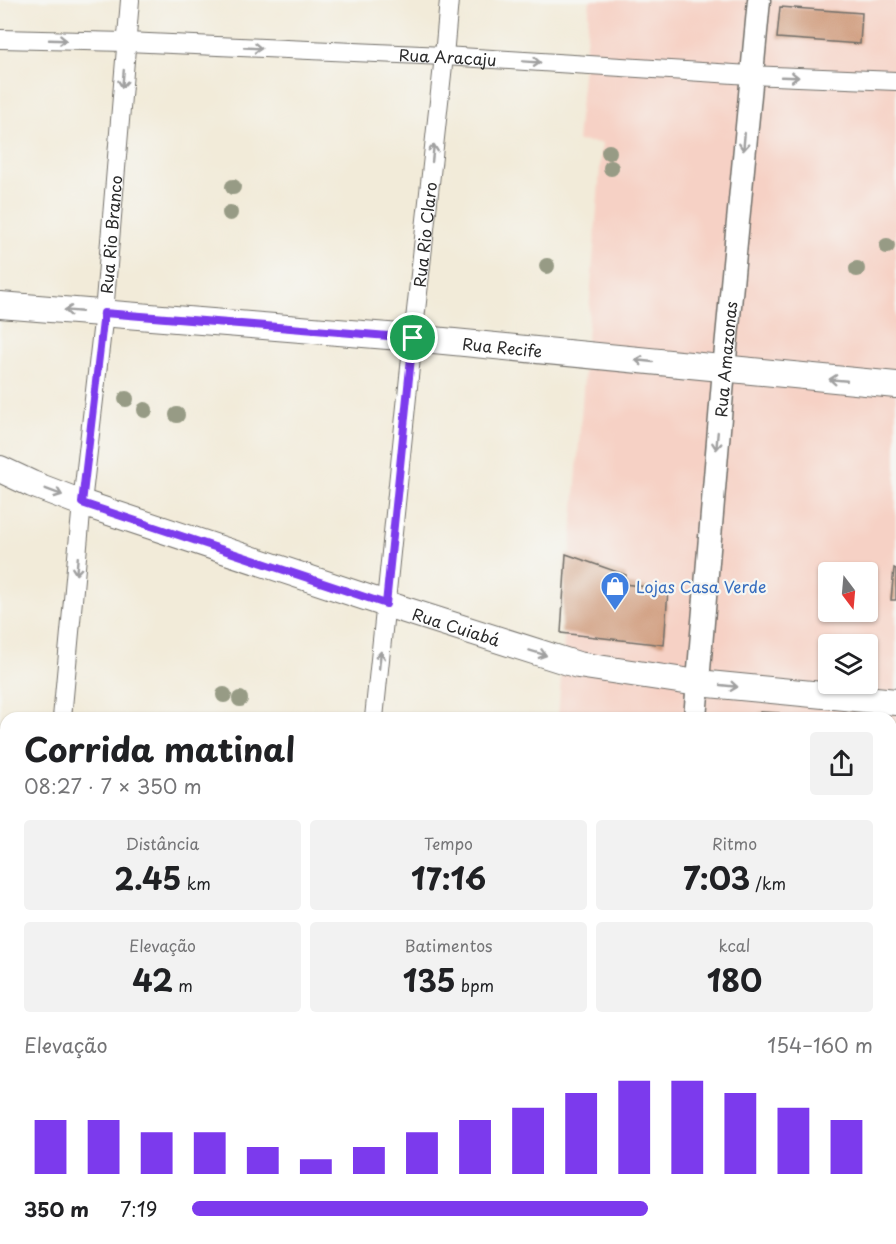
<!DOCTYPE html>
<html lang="pt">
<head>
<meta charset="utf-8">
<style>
  body { margin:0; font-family:"Playpen Sans",sans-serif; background:#f2f2f2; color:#202124; height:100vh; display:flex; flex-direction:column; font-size:22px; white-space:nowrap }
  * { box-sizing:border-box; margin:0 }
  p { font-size:20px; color:#757577 }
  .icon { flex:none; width:33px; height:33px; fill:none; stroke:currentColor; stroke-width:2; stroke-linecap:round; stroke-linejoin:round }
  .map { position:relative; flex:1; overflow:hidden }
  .panel { position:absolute; left:0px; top:712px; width:897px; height:532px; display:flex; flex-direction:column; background:#fff; border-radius:18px 18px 0 0; box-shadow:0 2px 4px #0004 }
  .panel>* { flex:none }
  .needle { width:39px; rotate:164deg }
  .tools { position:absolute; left:818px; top:562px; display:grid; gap:12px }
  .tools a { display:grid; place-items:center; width:60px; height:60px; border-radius:6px; background:#fff; box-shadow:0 2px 4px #0004; font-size:30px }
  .pin { position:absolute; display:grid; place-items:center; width:51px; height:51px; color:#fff; margin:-26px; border:3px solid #fff; border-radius:50%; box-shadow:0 2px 6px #0007 }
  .round { display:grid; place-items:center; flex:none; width:63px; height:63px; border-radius:6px; background:#f2f2f2 }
  .headline { display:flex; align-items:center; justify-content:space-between; height:102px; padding:0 24px }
  h1 { font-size:33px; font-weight:700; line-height:45px }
  .metrics { display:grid; grid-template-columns:repeat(3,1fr); gap:9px; height:102px; padding:6px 24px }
  .metrics div { display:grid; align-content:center; border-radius:6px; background:#f2f2f2; text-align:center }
  .metrics b { font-size:30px; font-weight:700 }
  .metrics small { font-size:16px; font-weight:400 }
  .metrics p { font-size:16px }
  .chart { height:168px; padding:12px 24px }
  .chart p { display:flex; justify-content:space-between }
  .chart svg { width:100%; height:108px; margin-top:6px; stroke:#7c3aed; stroke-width:6 }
  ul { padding:0 24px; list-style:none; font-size:20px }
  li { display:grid; grid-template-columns:96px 72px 1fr; align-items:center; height:45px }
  li i { height:15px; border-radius:8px; background:#7c3aed }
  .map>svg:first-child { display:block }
  .built { fill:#f6d1c5; fill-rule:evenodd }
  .building { fill:#ce9777 }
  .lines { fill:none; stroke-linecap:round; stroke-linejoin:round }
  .minor-casing { stroke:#716e68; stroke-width:20 }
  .tertiary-casing { stroke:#716e68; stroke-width:25 }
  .secondary-casing { stroke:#716e68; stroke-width:28 }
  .minor { stroke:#fff; stroke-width:18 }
  .tertiary { stroke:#fff; stroke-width:22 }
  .secondary { stroke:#fff; stroke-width:26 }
  .tree { fill:#979b85 }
  .oneway { stroke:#a0a0a0 }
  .route-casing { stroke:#fff; stroke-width:12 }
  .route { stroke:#7c3aed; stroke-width:8 }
  .labels { text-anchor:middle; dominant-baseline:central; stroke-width:4.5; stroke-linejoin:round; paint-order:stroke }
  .street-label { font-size:16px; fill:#2b2b2b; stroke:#f6f6f2 }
  .shop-label { font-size:16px; fill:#366cbe; stroke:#f6f6f2; text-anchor:start }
</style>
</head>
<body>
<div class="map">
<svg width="896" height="1244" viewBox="0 0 896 1244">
  <rect width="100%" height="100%" fill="#f6f6f2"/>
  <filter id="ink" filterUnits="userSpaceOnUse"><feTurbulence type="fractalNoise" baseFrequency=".0167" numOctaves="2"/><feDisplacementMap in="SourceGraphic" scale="12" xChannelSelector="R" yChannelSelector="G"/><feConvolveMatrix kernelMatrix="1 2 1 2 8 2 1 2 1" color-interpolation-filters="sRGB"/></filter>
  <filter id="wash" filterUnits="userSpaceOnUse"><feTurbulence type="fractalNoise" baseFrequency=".008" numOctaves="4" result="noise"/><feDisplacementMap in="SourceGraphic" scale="24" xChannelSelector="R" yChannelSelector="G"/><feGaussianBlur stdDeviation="1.35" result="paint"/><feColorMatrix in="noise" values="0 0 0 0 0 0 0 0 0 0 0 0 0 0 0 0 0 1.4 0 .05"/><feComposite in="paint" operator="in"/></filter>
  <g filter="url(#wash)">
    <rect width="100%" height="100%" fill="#f2ebd9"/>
    <path class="built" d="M590,0H896V1244H624L625,1239H891V718H558L602,143L577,141ZM828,573H867V612H828ZM828,645H867V684H828Z"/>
    <g id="blocks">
      <g class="building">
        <polygon points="780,7 862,13 860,44 777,38"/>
        <polygon points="566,554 626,575 625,584 668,590 664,645 561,633"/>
        <polygon points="894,568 896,569 896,600 891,600"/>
        <polygon points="760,712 779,713 778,718 759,718"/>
        <polygon points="891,724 896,725 896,756 894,756 893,771 891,771"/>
        <rect x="891" y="792" width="5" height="22"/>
        <polygon points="891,836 896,837 896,862 891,862"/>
        <rect x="891" y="865" width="5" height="25"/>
        <polygon points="891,905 896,905 896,934 891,933"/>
        <polygon points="891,950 896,950 896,987 891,989"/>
        <rect x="891" y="1042" width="5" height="23"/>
        <polygon points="891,1218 896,1219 896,1244 854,1244 854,1239 891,1239"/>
      </g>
    </g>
  </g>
  <g filter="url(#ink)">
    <use href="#blocks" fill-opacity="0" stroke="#716e68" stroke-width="1.5"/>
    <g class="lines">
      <g class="minor-casing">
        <g id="minor">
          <path id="s1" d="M0,39L126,42L444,56L750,75L896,81"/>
          <path id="s2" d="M62,718L82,503L104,313L130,0"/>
          <path id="s3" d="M374,718L413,338L444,56L449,0"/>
          <polyline points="0,868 6,874"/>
          <polyline points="0,931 6,925"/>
          <polyline points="0,1218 6,1212"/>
          <polyline points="321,1244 321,1239"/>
        </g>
      </g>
      <g class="tertiary-casing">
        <g id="tertiary">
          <path id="s4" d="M695,718L724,369L759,0"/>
          <polyline points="891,1022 896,1022"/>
          <polyline points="647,1244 648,1239"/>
        </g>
      </g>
      <g class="secondary-casing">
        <g id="secondary">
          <path id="s5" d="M0,305L413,338L896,385"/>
          <path id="s6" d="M0,469L32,484L82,503L386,604L578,665L698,683L896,702"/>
        </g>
      </g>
      <use href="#minor" class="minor"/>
      <use href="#tertiary" class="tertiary"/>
      <use href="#secondary" class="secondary"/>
    </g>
    <g class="tree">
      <circle cx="609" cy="152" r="8"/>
      <circle cx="611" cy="168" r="8"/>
      <circle cx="233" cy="187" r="8"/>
      <circle cx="230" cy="213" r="8"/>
      <circle cx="887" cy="246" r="8"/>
      <circle cx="547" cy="266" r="8"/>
      <circle cx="857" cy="269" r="8"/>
      <circle cx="126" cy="399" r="8"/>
      <circle cx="145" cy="410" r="8"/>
      <circle cx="177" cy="415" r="8"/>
      <circle cx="224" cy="695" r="8"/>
      <circle cx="240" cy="699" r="8"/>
    </g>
    <defs><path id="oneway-shaft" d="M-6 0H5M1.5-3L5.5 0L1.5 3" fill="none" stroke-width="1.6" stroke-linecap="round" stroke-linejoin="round" transform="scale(1.5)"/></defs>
    <g class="oneway">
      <use href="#oneway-shaft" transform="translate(58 40) rotate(2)"/>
      <use href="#oneway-shaft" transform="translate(253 48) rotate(3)"/>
      <use href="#oneway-shaft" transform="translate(532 62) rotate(4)"/>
      <use href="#oneway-shaft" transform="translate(790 77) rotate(2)"/>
      <use href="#oneway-shaft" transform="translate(123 79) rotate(95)"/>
      <use href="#oneway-shaft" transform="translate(744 142) rotate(95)"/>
      <use href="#oneway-shaft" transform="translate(433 153) rotate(-84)"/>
      <use href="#oneway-shaft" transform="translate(73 311) rotate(-175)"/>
      <use href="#oneway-shaft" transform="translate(644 361) rotate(-174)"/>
      <use href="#oneway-shaft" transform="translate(838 380) rotate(-175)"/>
      <use href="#oneway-shaft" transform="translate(717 441) rotate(95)"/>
      <use href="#oneway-shaft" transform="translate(54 492) rotate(21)"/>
      <use href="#oneway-shaft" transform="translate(77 566) rotate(95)"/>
      <use href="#oneway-shaft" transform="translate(538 653) rotate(17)"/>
      <use href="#oneway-shaft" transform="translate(380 660) rotate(-84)"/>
      <use href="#oneway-shaft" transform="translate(729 686) rotate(6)"/>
    </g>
  </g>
  <g class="lines" filter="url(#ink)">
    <g class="route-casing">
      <polygon id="route" points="104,313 413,338 386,604 82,503"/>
    </g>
    <use href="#route" class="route"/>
  </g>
  <defs>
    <g id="shop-pin" transform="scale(1.5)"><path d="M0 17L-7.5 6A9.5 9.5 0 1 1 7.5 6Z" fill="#3f7fe0" stroke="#f6f6f2"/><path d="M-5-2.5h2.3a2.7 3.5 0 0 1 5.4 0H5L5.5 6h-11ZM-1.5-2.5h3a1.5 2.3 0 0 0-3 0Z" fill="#fff"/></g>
  </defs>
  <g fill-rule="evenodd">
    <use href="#shop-pin" x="615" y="586"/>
  </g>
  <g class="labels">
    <g class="street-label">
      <text stroke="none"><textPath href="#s1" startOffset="448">Rua Aracaju</textPath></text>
      <text stroke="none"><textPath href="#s2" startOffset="486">Rua Rio Branco</textPath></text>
      <text stroke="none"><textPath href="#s3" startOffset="486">Rua Rio Claro</textPath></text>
      <text stroke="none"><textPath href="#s5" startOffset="504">Rua Recife</textPath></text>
      <text stroke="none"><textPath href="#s4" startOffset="360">Rua Amazonas</textPath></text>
      <text stroke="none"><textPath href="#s6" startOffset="483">Rua Cuiabá</textPath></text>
    </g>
    <g class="shop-label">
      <text x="636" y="586">Lojas Casa Verde</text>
    </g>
  </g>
</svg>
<div class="tools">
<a><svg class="needle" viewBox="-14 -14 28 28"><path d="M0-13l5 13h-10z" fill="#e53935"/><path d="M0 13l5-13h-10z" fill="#757577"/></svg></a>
<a><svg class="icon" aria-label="layers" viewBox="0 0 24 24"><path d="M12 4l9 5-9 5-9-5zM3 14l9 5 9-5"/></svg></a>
</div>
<div class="pin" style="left:413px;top:338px;background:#1e9e55"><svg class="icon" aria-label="arrive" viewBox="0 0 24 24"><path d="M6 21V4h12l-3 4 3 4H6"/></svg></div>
<section class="panel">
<div class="headline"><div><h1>Corrida matinal</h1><p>08:27 · 7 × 350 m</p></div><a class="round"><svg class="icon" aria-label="share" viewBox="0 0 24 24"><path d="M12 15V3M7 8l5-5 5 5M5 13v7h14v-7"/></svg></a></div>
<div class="metrics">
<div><p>Distância</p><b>2.45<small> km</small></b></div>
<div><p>Tempo</p><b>17:16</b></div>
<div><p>Ritmo</p><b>7:03<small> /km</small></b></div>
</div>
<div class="metrics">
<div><p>Elevação</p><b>42<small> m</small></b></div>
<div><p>Batimentos</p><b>135<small> bpm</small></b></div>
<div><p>kcal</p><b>180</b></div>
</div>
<div class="chart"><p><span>Elevação</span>154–160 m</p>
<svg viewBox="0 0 160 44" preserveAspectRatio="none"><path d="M5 44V22M15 44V22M25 44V27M35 44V27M45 44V33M55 44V38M65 44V33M75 44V27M85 44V22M95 44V17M105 44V11M115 44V6M125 44V6M135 44V11M145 44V17M155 44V22"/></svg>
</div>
<ul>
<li><b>350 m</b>7:19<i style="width:67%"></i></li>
</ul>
</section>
</div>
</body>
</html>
